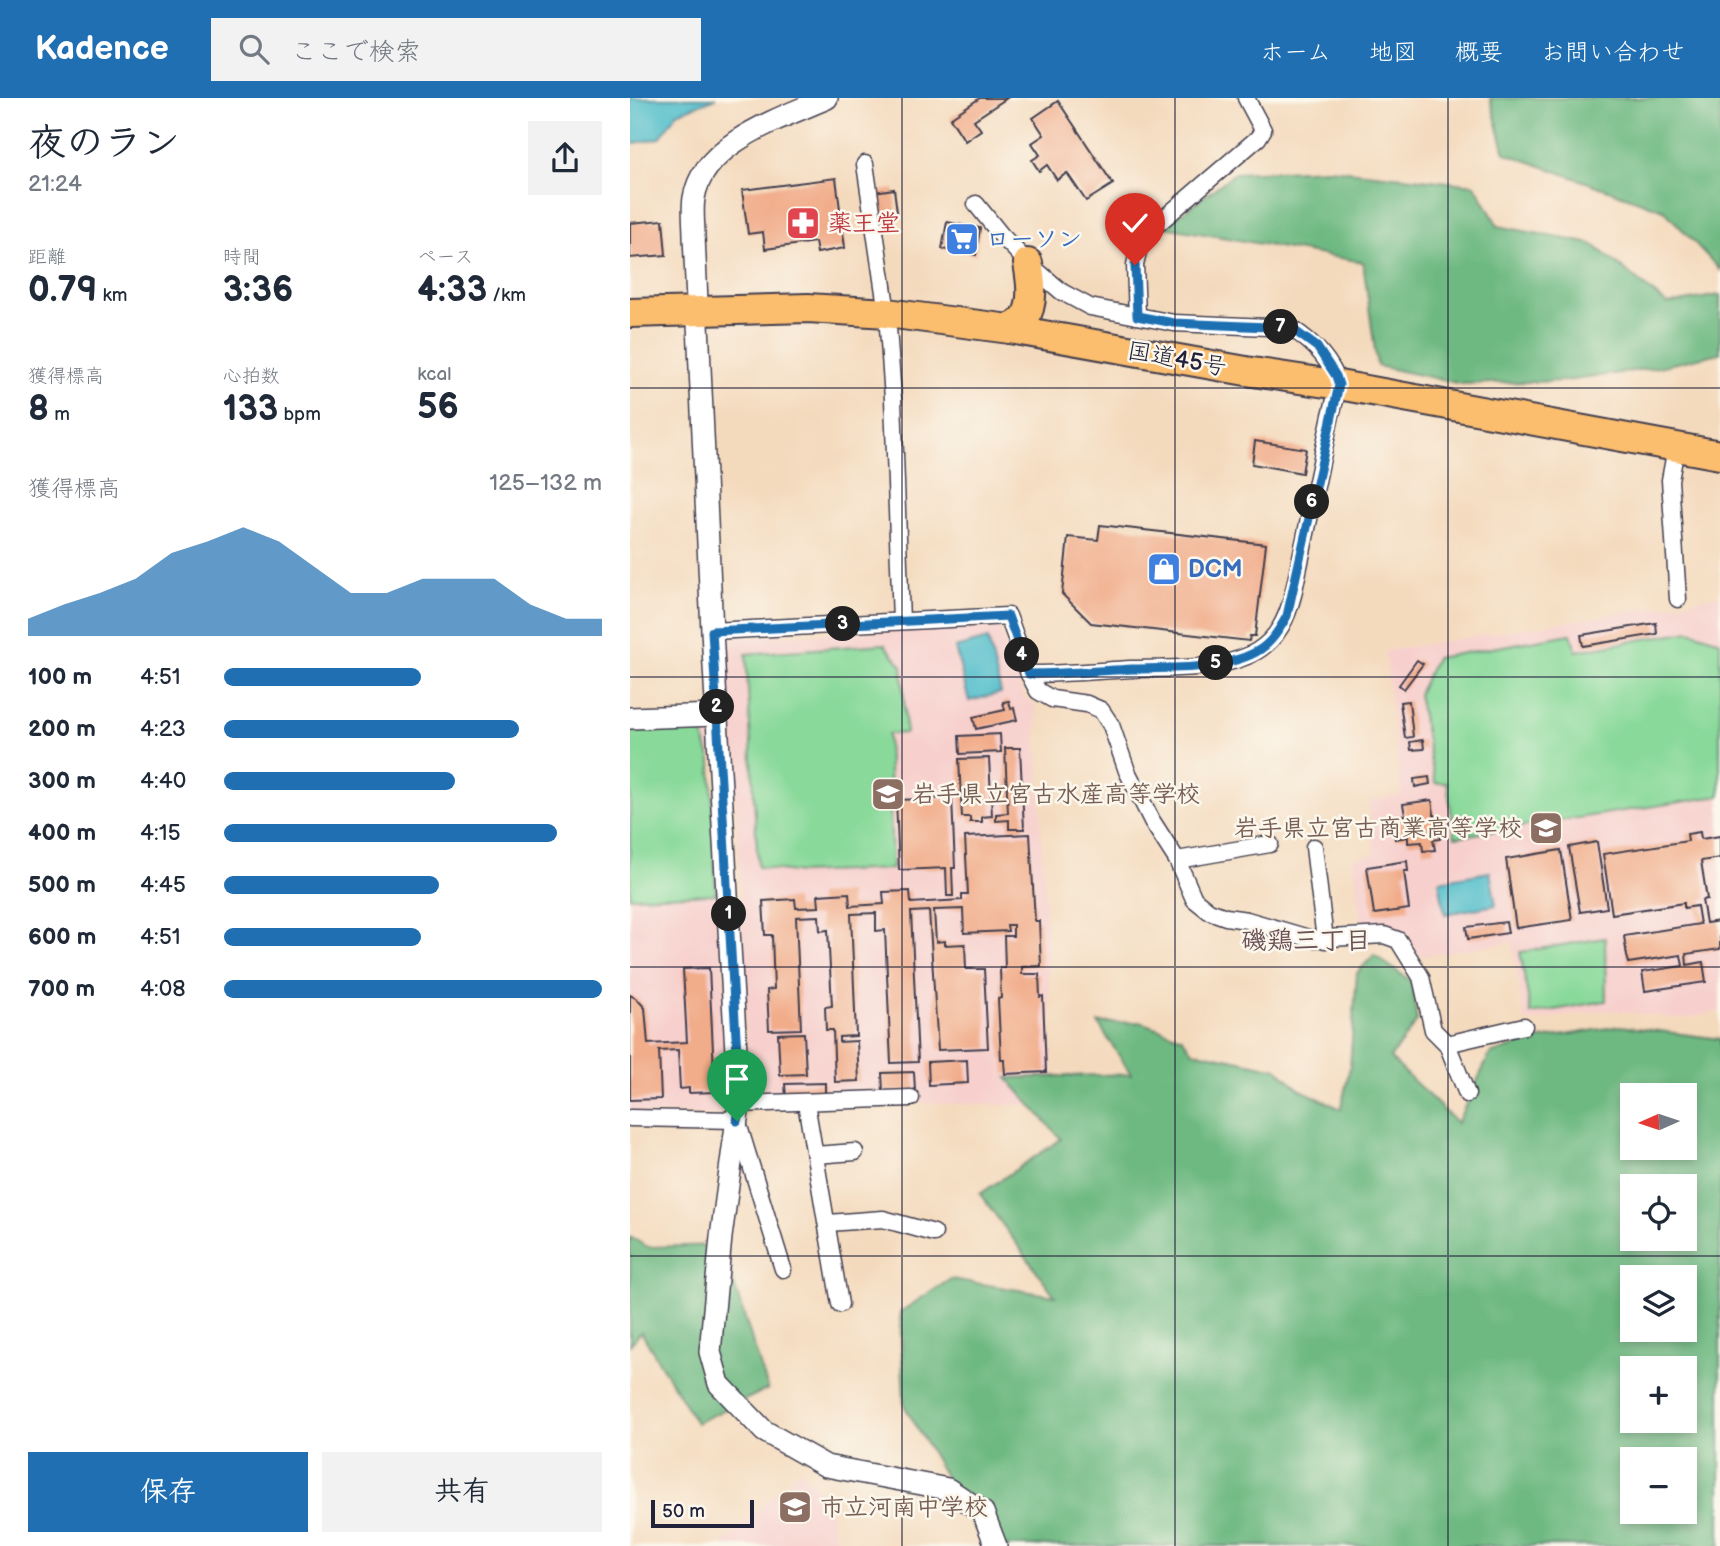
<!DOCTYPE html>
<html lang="ja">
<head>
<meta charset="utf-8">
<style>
  body { margin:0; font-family:"Balsamiq Sans","Klee One",sans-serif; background:#f2f2f3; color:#1f2937; height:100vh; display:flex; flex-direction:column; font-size:26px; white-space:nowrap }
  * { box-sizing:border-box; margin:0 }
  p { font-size:23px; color:#747a83 }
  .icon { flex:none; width:38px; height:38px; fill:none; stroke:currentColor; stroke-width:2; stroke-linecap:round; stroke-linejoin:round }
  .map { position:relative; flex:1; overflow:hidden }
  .details { display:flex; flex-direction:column; background:#fff; width:630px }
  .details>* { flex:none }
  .needle { width:46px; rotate:267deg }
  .buttons { position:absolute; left:990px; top:985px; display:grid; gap:14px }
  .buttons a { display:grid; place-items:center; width:77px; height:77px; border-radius:0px; background:#fff; box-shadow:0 4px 10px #0003; font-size:35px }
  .scale { position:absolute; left:21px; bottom:18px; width:103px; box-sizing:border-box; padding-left:7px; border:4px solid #22223b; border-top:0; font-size:19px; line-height:24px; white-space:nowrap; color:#22223b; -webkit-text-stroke:5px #fbf7ec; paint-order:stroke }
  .pin { position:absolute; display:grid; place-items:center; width:60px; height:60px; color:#fff; margin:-72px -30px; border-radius:50% 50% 50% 0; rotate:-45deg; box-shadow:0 0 7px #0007 }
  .pin .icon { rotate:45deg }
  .km { position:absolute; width:35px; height:35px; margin:-18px; border-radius:50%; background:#222; color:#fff; font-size:19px; line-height:35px; text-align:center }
  .round { display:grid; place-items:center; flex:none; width:74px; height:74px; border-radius:0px; background:#f2f2f3 }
  .overview { display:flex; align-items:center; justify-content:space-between; height:119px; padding:0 28px }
  h1 { font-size:38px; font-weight:800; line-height:52px }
  .stats { display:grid; grid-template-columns:repeat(3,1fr); gap:10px; height:119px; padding:7px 28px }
  .stats div { display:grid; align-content:center }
  .stats b { font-size:35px; font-weight:800 }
  .stats small { font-size:19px; font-weight:400 }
  .stats p { font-size:19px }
  .chart { height:196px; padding:14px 28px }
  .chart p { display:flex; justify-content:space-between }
  .chart svg { width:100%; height:126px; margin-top:7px; fill:#1f6fb2; opacity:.7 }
  .cta { display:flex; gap:14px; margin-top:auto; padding:14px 28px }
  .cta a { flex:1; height:80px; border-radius:0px; background:#1f6fb2; color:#fff; font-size:28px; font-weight:800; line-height:80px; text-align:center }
  .cta a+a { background:#f2f2f3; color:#1f2937 }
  ul { padding:0 28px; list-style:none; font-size:23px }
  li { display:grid; grid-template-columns:112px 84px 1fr; align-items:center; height:52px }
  li i { height:18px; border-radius:9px; background:#1f6fb2 }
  header { display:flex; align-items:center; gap:42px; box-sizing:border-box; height:98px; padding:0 35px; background:#1f6fb2; color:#fff }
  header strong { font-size:33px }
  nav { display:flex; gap:38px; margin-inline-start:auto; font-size:24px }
  .search { width:490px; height:63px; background:#f2f2f3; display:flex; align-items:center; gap:18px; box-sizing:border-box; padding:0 24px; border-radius:0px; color:#747a83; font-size:26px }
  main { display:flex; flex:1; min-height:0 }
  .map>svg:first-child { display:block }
  .built { fill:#f7d0cd }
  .green { fill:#88d99a; stroke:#557e6a; stroke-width:2 }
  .forest { fill:#6eb982; stroke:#486e5e; stroke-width:2; fill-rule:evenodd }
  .water { fill:#50bdca; stroke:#397082; stroke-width:2 }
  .building { fill:#f1ac89 }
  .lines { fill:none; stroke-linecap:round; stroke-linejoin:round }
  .minor-casing { stroke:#423e4e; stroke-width:19 }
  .tertiary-casing { stroke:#423e4e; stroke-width:24 }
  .trunk-casing { stroke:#423e4e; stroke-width:32 }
  .minor { stroke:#fff; stroke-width:16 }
  .tertiary { stroke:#fff; stroke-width:21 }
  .trunk { stroke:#fbbd6e; stroke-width:28 }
  .route-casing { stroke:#fff; stroke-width:14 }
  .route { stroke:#1f6fb2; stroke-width:9 }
  .grid { fill:none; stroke:#22223b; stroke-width:2; stroke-opacity:0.55 }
  .labels { text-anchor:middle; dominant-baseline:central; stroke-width:5; stroke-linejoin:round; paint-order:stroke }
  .health-label { font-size:24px; font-weight:bold; fill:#be3a42; stroke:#fbf7ec; text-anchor:start }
  .shop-label { font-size:24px; font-weight:bold; fill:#366cbe; stroke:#fbf7ec; text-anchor:start }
  .street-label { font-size:24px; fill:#22223b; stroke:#fbf7ec }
  .education-label { font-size:24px; font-weight:bold; fill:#785e54; stroke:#fbf7ec; text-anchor:start }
  .neighbourhood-label { font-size:26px; font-weight:bold; fill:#6a5256; stroke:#fbf7ec }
</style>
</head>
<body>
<header>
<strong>Kadence</strong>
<div class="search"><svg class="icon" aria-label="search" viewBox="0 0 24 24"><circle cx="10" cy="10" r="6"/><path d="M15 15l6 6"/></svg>ここで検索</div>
<nav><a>ホーム</a><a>地図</a><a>概要</a><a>お問い合わせ</a></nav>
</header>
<main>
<section class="details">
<div class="overview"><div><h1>夜のラン</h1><p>21:24</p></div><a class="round"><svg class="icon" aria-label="share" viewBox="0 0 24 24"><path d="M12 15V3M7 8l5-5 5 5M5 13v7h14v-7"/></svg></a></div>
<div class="stats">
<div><p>距離</p><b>0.79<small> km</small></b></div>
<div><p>時間</p><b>3:36</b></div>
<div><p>ペース</p><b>4:33<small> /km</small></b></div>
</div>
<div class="stats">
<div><p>獲得標高</p><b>8<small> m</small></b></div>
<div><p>心拍数</p><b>133<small> bpm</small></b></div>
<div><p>kcal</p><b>56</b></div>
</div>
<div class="chart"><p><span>獲得標高</span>125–132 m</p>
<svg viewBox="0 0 160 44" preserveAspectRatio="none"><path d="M0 44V38L10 33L20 29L30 24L40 15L50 11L60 6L70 11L80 20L90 29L100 29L110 24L120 24L130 24L140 33L150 38L160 38V44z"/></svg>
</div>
<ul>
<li><b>100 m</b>4:51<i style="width:52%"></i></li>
<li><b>200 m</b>4:23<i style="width:78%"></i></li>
<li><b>300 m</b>4:40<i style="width:61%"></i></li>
<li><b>400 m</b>4:15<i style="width:88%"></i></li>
<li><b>500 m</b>4:45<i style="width:57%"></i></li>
<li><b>600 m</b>4:51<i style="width:52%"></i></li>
<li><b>700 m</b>4:08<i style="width:100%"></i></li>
</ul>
<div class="cta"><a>保存</a><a>共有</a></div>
</section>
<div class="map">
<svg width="1090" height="1448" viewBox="0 0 1090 1448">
  <rect width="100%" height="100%" fill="#fbf7ec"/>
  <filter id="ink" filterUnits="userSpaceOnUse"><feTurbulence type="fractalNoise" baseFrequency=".0143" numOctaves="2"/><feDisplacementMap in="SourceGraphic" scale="14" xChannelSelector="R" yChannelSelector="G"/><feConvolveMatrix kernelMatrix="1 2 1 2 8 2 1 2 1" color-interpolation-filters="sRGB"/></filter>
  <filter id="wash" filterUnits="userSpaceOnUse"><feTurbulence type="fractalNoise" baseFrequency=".00686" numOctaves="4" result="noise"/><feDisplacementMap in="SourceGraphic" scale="28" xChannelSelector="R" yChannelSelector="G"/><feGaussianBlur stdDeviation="1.57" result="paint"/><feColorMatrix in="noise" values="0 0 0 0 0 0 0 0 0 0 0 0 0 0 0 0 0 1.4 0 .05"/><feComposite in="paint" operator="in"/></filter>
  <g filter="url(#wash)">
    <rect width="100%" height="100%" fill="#f4dabd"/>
    <g class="built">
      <polygon points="1090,497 1090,913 1053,921 977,912 895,924 882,844 793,858 762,830 732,831 723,760 745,756 739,703 771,697 755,553 1041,507"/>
      <polygon points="369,528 394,599 405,606 425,1008 291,1005 290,994 129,1003 119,998 102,615 91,589 89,556 104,540"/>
      <polygon points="72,624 80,632 100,998 98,1010 92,1017 0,1015 0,627"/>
      <polygon points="169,1372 199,1403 207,1448 91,1448"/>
    </g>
    <g class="green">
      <polygon points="1060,533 1090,543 1090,698 825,739 817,685 805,685 788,596 806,560 941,536 946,553"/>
      <polygon points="254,546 272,568 276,635 258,636 262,771 170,775 128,769 116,556"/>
      <polygon points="71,630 81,663 86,796 0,799 0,634"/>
      <polygon points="975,840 976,903 901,916 890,854"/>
    </g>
    <g class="forest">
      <polygon points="860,0 1090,0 1090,172 1034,112 875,55"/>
      <polygon points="699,71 845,87 868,128 962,146 1037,206 1090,197 1090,255 1029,269 936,283 832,286 747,268 733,164 534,129 605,75"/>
      <path d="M744,857L781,883L787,923L760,960L827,1025L860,956L899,943L990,928L1090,941V1448H355L274,1307L270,1214L321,1181L425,1198L350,1096L431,1041L377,980L501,976L468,925L510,924L552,939L563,953L647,971L669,991L711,1011L720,968L727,875ZM1003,998H1055V1050H1003ZM1003,1088H1055V1141H1003ZM1003,1180H1055V1232H1003ZM1003,1270H1055V1323H1003ZM1003,1362H1055V1414H1003Z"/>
      <polygon points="0,1139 18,1149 91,1147 138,1291 66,1325 11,1234 0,1247"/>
    </g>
    <g class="water">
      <polygon points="0,0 86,0 47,15 30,40 0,46"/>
      <polygon points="358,541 371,595 339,603 325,550"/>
      <polygon points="860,774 866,807 815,816 809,783"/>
    </g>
    <g id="blocks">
      <g class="building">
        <polygon points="350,0 377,0 344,22 351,32 335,43 320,20"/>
        <polygon points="428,3 483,86 456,103 437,75 427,82 417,67 409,73 402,62 410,57 402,45 414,37 403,20"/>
        <polygon points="206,80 215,150 187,155 185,144 135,151 133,134 118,136 112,92"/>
        <polygon points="264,91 267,114 247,117 244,94"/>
        <polygon points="33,122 36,157 0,160 0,125"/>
        <polygon points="317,124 350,130 346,157 312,151"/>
        <polygon points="625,343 676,351 672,375 622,366"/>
        <polygon points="470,427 636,446 625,538 620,538 619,543 461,525 432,496 438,439 468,442"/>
        <polygon points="1026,525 1027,536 953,548 951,537"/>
        <polygon points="787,562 793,566 774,591 769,587"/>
        <polygon points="379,603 381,611 384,610 387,622 346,631 343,619 375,612 373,604"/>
        <polygon points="779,603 783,639 775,640 770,604"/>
        <polygon points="370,636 371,654 330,656 329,638"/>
        <polygon points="793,642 794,651 781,652 780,644"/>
        <polygon points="375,650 390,650 394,731 379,731 379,722 366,723 366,716 378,715"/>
        <polygon points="359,660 362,718 352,719 352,724 340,724 340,719 332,719 329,661"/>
        <polygon points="799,679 800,686 785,689 784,681"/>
        <polygon points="322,700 325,770 322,770 323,798 317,798 316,770 269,772 266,702"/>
        <polygon points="802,702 806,730 809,730 810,741 803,742 805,752 793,753 792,744 778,745 778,739 765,741 762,718 775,717 773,706"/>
        <polygon points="1070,734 1071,741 1090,738 1090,760 1071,763 1077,801 1072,802 1076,825 1090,823 1090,851 1056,856 1057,867 1073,864 1076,884 1015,893 1012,874 1053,868 1051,857 998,865 994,838 1070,826 1067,808 1054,810 1054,805 982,816 973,756 1058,743 1057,736"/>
        <polygon points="400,736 405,823 409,823 411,868 392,869 392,876 409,876 410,899 413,898 416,974 375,976 374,962 371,962 368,901 371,900 370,870 375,870 374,838 383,838 383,827 377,827 378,833 334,835 333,811 304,812 306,844 315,843 315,847 335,846 336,871 354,871 358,950 308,952 299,813 281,814 288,964 261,965 255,832 246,833 246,815 221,816 226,938 209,939 209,944 227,943 229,983 205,984 203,932 196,932 195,909 202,908 198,832 190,833 189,818 166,819 171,931 139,932 137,892 144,891 142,837 135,837 133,803 165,801 166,810 189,809 188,797 219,795 220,808 254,806 253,794 280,793 281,805 332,802 332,796 338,796 335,739"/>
        <polygon points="967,744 977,810 950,814 939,749"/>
        <polygon points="931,752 942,822 886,830 876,761"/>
        <polygon points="777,763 778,773 774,773 779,811 744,816 737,769"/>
        <polygon points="876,824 878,835 838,841 836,829"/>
        <polygon points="79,870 85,994 59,995 59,990 50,991 48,952 29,953 31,1001 0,1002 0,897 7,901 15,910 18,946 57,944 53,871"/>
        <polygon points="174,935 176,976 150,977 148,936"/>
        <polygon points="337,962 338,985 299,987 298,964"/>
        <polygon points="284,974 285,992 253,994 252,975"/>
        <polygon points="195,985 195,997 156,999 155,986"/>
      </g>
    </g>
  </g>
  <g filter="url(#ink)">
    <use href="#blocks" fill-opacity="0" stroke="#423e4e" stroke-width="2"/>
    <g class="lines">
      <g class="minor-casing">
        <g id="minor">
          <polyline points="235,66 257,215 263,301 271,523"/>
          <polyline points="507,218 505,167 511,140 628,40 633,32 616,0"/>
          <polyline points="1046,350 1040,382 1048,501"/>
          <path d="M82,533L378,518L399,576C433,576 467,573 501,571C538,570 594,573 627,553C648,540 657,520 663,497L701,317L709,287C701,262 683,244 661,230L544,225L460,209L432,194L398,165L371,137L346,106"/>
          <polyline points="399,576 408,593 422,601 457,606 471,612 481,627 497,673 522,723 547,762 564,801 579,813 596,819 617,822 682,841 754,837 768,842 791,879 803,932 817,946 837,996"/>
          <polyline points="684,749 695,842"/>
          <polyline points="547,762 640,746"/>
          <polyline points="817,946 894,928"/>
          <polyline points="176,1005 210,1206"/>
          <polyline points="109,1006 281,1000"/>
          <polyline points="0,1020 107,1022 153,1171"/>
          <polyline points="185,1057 225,1054"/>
          <polyline points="198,1125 253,1121 304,1135"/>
        </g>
      </g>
      <g class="tertiary-casing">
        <g id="tertiary">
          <path d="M197,0C152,20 73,44 64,100C62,112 64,126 64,138L82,533L109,1006L91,1139L80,1254L89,1286L134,1333L196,1368L318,1391L353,1414L366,1448"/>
          <polyline points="0,620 87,617"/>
        </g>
      </g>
      <g class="trunk-casing">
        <g id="trunk">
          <polyline points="0,215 178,210 257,215 380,231 616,273 709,287 1090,357"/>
          <path d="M380,231C384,228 391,225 394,221C405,206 401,182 398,165"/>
        </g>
      </g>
      <use href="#minor" class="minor"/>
      <use href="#tertiary" class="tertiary"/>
      <use href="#trunk" class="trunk"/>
    </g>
  </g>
  <g class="lines" filter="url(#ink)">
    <g class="route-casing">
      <path id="route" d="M107,1023L110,1006L82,533L378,518L399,576C434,576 468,573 502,571C540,570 593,572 626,554C641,546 649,532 657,518L709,287L706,278L687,249L661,230L544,225L507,218L505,167"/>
    </g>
    <use href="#route" class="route"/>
  </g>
  <path class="grid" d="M272,0V1448M545,0V1448M818,0V1448M0,290H1090M0,579H1090M0,869H1090M0,1158H1090"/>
  <defs>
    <g id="pharmacy-square" transform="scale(1.75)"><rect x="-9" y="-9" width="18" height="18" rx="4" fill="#e0444e" stroke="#fbf7ec"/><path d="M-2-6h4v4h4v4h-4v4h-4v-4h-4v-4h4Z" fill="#fff"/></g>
    <g id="supermarket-square" transform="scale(1.75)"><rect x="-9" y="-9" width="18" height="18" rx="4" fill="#3f7fe0" stroke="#fbf7ec"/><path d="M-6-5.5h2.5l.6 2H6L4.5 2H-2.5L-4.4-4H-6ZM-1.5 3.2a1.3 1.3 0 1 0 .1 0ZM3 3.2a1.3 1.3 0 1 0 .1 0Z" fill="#fff"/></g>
    <g id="shop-square" transform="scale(1.75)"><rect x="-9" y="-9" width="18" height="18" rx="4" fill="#3f7fe0" stroke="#fbf7ec"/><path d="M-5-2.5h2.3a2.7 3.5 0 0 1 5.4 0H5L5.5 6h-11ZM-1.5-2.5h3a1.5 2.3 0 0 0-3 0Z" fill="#fff"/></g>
    <g id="school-square" transform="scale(1.75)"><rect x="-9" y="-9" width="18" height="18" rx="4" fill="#8d6e63" stroke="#fbf7ec"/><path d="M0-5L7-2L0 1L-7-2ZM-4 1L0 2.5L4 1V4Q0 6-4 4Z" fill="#fff"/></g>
  </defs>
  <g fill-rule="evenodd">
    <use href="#pharmacy-square" x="173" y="125"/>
    <use href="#supermarket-square" x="332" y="141"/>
    <use href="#shop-square" x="534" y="471"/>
    <use href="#school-square" x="258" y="696"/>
    <use href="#school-square" x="916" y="730"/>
    <use href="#school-square" x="165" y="1409"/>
  </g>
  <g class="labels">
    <g class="health-label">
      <text x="198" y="125">薬王堂</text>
    </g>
    <g class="shop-label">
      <text x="356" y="141">ローソン</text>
      <text x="558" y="471">DCM</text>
    </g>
    <g class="street-label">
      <text transform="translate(547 261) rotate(10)">国道45号</text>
    </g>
    <g class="education-label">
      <text x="282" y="696">岩手県立宮古水産高等学校</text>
      <text x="892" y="730" text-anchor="end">岩手県立宮古商業高等学校</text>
      <text x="190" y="1409">市立河南中学校</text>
    </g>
    <g class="neighbourhood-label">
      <text x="676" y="843">磯鶏三丁目</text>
    </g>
  </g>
</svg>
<div class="buttons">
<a><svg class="needle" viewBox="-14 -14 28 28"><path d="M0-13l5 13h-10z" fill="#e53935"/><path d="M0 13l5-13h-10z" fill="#747a83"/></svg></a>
<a><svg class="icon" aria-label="locate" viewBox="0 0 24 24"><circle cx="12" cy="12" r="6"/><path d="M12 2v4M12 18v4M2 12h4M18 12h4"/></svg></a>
<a><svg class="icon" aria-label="layers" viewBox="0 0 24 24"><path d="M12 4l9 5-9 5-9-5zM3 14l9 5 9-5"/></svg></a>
<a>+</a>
<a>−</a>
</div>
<div class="scale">50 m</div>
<div class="pin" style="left:107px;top:1023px;background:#1e9e55"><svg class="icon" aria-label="arrive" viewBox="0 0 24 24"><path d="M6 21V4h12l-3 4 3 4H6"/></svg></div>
<div class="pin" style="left:505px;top:167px;background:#d93025"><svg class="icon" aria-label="check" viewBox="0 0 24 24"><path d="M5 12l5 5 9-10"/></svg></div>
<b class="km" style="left:99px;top:816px">1</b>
<b class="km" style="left:87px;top:609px">2</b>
<b class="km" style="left:213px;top:526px">3</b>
<b class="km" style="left:392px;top:557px">4</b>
<b class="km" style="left:586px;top:565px">5</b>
<b class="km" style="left:682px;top:404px">6</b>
<b class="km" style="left:651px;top:229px">7</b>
</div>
</main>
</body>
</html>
